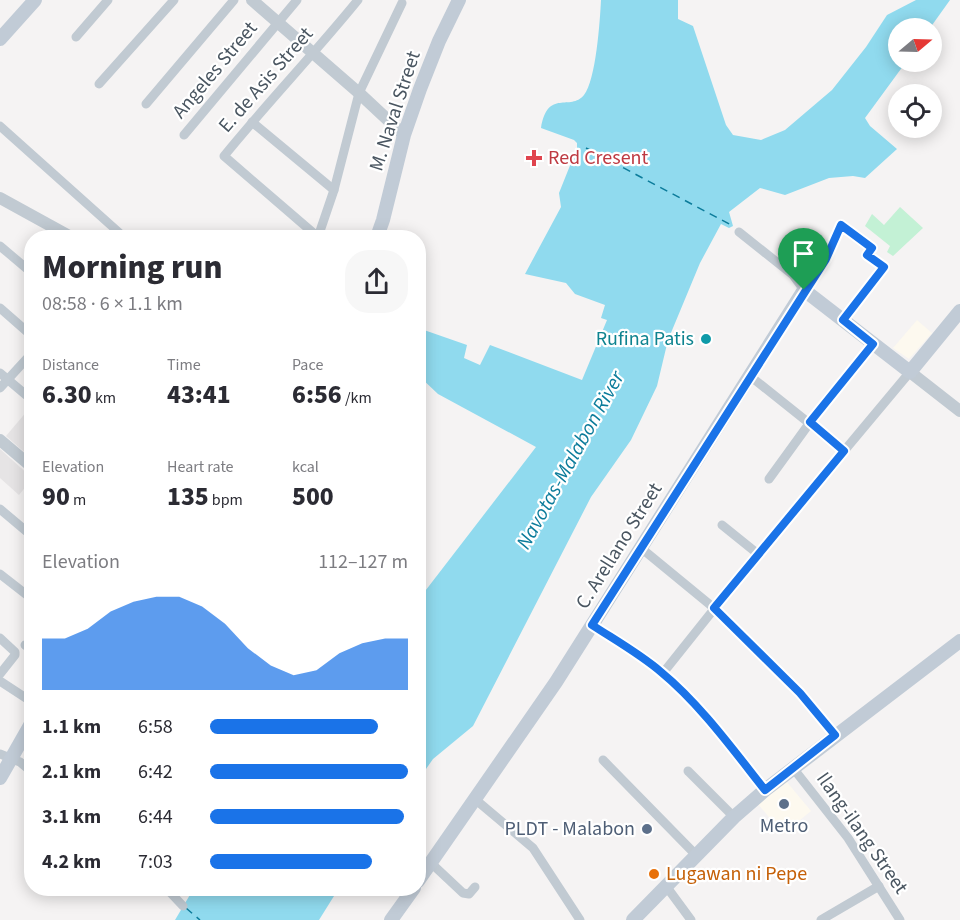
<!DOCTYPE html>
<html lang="en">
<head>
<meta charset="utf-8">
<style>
  body { margin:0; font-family:"Source Sans 3",sans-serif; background:#f7f7f7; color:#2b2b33; height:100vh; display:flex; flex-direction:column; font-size:22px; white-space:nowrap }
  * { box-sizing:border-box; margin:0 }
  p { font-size:20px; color:#7c7c81 }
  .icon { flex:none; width:33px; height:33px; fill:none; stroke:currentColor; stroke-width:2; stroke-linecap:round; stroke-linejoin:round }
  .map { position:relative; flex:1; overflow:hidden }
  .side { position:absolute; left:24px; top:230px; width:402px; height:666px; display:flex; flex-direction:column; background:#fff; border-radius:24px; box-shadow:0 3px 15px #0003 }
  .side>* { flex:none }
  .needle { width:39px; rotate:71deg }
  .tools { position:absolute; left:888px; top:18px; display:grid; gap:12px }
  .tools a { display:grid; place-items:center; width:54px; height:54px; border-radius:50%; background:#fff; box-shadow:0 3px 15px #0003; font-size:30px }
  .pin { position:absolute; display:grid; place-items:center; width:51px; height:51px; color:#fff; margin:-62px -26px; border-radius:50% 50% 50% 0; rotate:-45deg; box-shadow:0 0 6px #0007 }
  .pin .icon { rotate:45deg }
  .round { display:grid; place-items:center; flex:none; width:63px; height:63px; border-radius:24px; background:#f7f7f7 }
  .headline { display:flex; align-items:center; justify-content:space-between; height:102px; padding:0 18px }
  h1 { font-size:33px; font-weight:800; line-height:45px }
  .figures { display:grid; grid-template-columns:repeat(3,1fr); gap:9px; height:102px; padding:6px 18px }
  .figures div { display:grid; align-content:center }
  .figures b { font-size:26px; font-weight:800 }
  .figures small { font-size:16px; font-weight:400 }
  .figures p { font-size:16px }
  .chart { height:168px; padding:12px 18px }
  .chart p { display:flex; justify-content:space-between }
  .chart svg { width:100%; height:108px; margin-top:6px; fill:#1a73e8; opacity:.7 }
  ul { padding:0 18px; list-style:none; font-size:20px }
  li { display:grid; grid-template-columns:96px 72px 1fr; align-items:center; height:45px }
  li i { height:15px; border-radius:8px; background:#1a73e8 }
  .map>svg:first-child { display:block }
  .commercial { fill:#fdf9ef }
  .education { fill:#e6e4e5 }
  .green { fill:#c3f1d5 }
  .water { fill:#90daee }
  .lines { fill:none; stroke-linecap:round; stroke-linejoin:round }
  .ferry { stroke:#0c7c9b; stroke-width:1.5; stroke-dasharray:8 6; stroke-linecap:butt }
  .minor { stroke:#c1cad2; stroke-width:9 }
  .tertiary { stroke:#c1cad2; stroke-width:12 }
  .secondary { stroke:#c1cbd6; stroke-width:14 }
  .route-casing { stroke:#fff; stroke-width:12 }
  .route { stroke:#1a73e8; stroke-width:8 }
  .health-dot { fill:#e0444e; stroke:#fff; stroke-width:2 }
  .culture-dot { fill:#0f9aa8; stroke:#fff; stroke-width:2 }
  .service-dot { fill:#5c6f8a; stroke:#fff; stroke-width:2 }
  .food-dot { fill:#e8710a; stroke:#fff; stroke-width:2 }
  .labels { text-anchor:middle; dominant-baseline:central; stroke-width:4.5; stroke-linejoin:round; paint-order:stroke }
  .street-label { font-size:20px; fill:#4a5661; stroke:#fff }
  .health-label { font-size:20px; fill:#be3a42; stroke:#fff; text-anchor:start }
  .culture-label { font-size:20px; fill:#0d838f; stroke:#fff; text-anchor:end }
  .service-label { font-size:20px; fill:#4e5e75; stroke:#fff }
  .food-label { font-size:20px; fill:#c56008; stroke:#fff; text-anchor:start }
  .water-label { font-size:21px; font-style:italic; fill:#0c7c9b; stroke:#fff }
</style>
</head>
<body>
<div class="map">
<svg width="960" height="920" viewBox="0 0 960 920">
  <rect width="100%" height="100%" fill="#f5f3f3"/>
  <g class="commercial">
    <polygon points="917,320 932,333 909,359 893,348"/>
    <polygon points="786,781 811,811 783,834 758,804"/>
  </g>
  <g class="education">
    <polygon points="28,410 31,413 31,458 6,436"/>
    <polygon points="0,449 31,477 31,480 19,495 0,478"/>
  </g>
  <polygon class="green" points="900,207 923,228 893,256 887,252 890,246 865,226 872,214 884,225"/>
  <g class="water">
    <path d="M601,0H678V19L693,26L726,125L733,135L761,140L785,130L832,90L866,47L887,15L916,0H950L930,28H898V62H906L865,118L870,126L897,149L865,178L853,176L829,178L785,195L760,188L729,212L733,226L729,228L721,224L700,263L668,340L657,386L631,440L591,497L473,726L433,759L419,779V599L536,447L438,394L419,376V343L424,330L467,345L464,358L480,365L490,345L582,380L607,320L601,318L605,305L575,294L566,283L525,274L561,207L559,193L577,148V143L574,140L541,128C548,88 570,112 584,95C596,80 600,21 601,0Z"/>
    <polygon points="194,888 339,888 319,920 175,920"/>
  </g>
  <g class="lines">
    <g class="ferry">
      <polyline points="586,148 733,226"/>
      <polyline points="186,908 200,920"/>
    </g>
    <g class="minor">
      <polyline points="76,37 108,0"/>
      <polyline points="99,84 174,0"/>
      <polyline points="146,104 234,0"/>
      <polyline points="252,122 334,190"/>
      <polyline points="0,126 124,237"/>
      <polyline points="184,135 297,0"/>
      <polyline points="739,232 793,275 804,290 826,259 841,225 872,248 868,255 884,267 843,320"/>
      <path d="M318,237L224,156C267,103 315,53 358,0"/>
      <polyline points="318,237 334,190 359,93 402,3"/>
      <polyline points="0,246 32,273"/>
      <polyline points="0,308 32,336"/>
      <polyline points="0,373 32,400"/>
      <polyline points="750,376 844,451"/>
      <polyline points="0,388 32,353"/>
      <polyline points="769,479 827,399 873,344"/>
      <polyline points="0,509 32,536"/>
      <polyline points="722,525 758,554"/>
      <polyline points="641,548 714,608 800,693 835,735"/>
      <polyline points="0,574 32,599"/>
      <path d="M592,625C615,640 640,654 661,672C700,703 735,751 765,790"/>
      <polyline points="0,638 15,652 15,655 0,674"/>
      <polyline points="25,645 32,650"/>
      <polyline points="663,673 758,554 910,372"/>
      <polyline points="0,681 32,702"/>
      <polyline points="0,754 20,762 32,772"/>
      <polyline points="603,760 696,855"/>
      <polyline points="793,768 848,838 900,920"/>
      <polyline points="688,771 734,817"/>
      <polyline points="476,800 533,848 580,920"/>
      <polyline points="431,863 463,893 469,894 475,887"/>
      <polyline points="666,886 691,920"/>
      <polyline points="166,888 183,906"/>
      <polyline points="821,920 879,886"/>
    </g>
    <g class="tertiary">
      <polyline points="252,0 359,93 404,135"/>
      <polyline points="0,198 71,237"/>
      <polyline points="910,372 960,411"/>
      <polyline points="0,440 32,467"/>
    </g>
    <g class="secondary">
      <polyline points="0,39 35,0"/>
      <polyline points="377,237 383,220 404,135 420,89 439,41 459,0"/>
      <polyline points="0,778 32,722"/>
      <polyline points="418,881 556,682 804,290 910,372 960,311"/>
      <polyline points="391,920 414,888"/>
      <polyline points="633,920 734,817 765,790 960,641"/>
    </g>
  </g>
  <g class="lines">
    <g class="route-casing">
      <path id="route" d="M841,225L872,248L867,255L884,267L843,320L873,344L810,422L844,451L714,608L800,693L835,735L765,790C734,751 700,704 661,672C640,654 615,640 592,625L826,259Z"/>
    </g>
    <use href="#route" class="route"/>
  </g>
  <path class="health-dot" d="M531 149h6v6h6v6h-6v6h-6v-6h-6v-6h6z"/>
  <circle class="culture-dot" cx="706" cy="339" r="6"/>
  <g class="service-dot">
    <circle cx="784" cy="804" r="6"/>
    <circle cx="647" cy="829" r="6"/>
  </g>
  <circle class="food-dot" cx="654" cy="874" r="6"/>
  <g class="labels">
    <g class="street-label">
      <text transform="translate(215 70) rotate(-50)">Angeles Street</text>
      <text transform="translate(266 80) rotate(-49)">E. de Asis Street</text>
      <text transform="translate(395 111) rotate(-72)">M. Naval Street</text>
      <text transform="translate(619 546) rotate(-58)">C. Arellano Street</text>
      <text transform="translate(862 833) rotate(55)">Ilang-ilang Street</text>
    </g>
    <g class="health-label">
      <text x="548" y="158">Red Cresent</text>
    </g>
    <g class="culture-label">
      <text x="694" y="339">Rufina Patis</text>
    </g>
    <g class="service-label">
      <text x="784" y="826">Metro</text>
      <text x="635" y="829" text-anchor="end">PLDT - Malabon</text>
    </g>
    <g class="food-label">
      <text x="666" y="874">Lugawan ni Pepe</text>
    </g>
    <g class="water-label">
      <text transform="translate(570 460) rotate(-61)">Navotas-Malabon River</text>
    </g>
  </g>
</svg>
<div class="tools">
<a><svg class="needle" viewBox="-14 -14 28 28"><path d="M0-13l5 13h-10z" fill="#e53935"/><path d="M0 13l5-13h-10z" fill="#7c7c81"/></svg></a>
<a><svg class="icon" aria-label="locate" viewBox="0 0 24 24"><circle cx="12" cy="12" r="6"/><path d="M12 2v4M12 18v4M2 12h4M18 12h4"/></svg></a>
</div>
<div class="pin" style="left:804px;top:290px;background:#1e9e55"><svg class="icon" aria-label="arrive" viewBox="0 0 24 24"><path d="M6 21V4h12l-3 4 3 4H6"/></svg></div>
<section class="side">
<div class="headline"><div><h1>Morning run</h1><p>08:58 · 6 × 1.1 km</p></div><a class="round"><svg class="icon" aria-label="share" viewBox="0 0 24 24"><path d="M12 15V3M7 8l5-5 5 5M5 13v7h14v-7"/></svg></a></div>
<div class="figures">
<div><p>Distance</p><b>6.30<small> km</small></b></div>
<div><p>Time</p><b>43:41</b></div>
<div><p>Pace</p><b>6:56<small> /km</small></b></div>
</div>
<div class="figures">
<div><p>Elevation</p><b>90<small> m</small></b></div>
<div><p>Heart rate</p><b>135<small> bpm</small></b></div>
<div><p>kcal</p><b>500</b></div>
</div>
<div class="chart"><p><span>Elevation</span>112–127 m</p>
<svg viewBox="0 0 160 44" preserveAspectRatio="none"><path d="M0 44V23L10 23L20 19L30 12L40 8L50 6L60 6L70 10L80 17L90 27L100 34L110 38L120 36L130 29L140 25L150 23L160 23V44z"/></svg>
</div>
<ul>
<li><b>1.1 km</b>6:58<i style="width:85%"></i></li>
<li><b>2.1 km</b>6:42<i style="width:100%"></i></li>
<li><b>3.1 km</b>6:44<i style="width:98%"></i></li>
<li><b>4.2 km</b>7:03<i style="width:82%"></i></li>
</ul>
</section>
</div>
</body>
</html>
